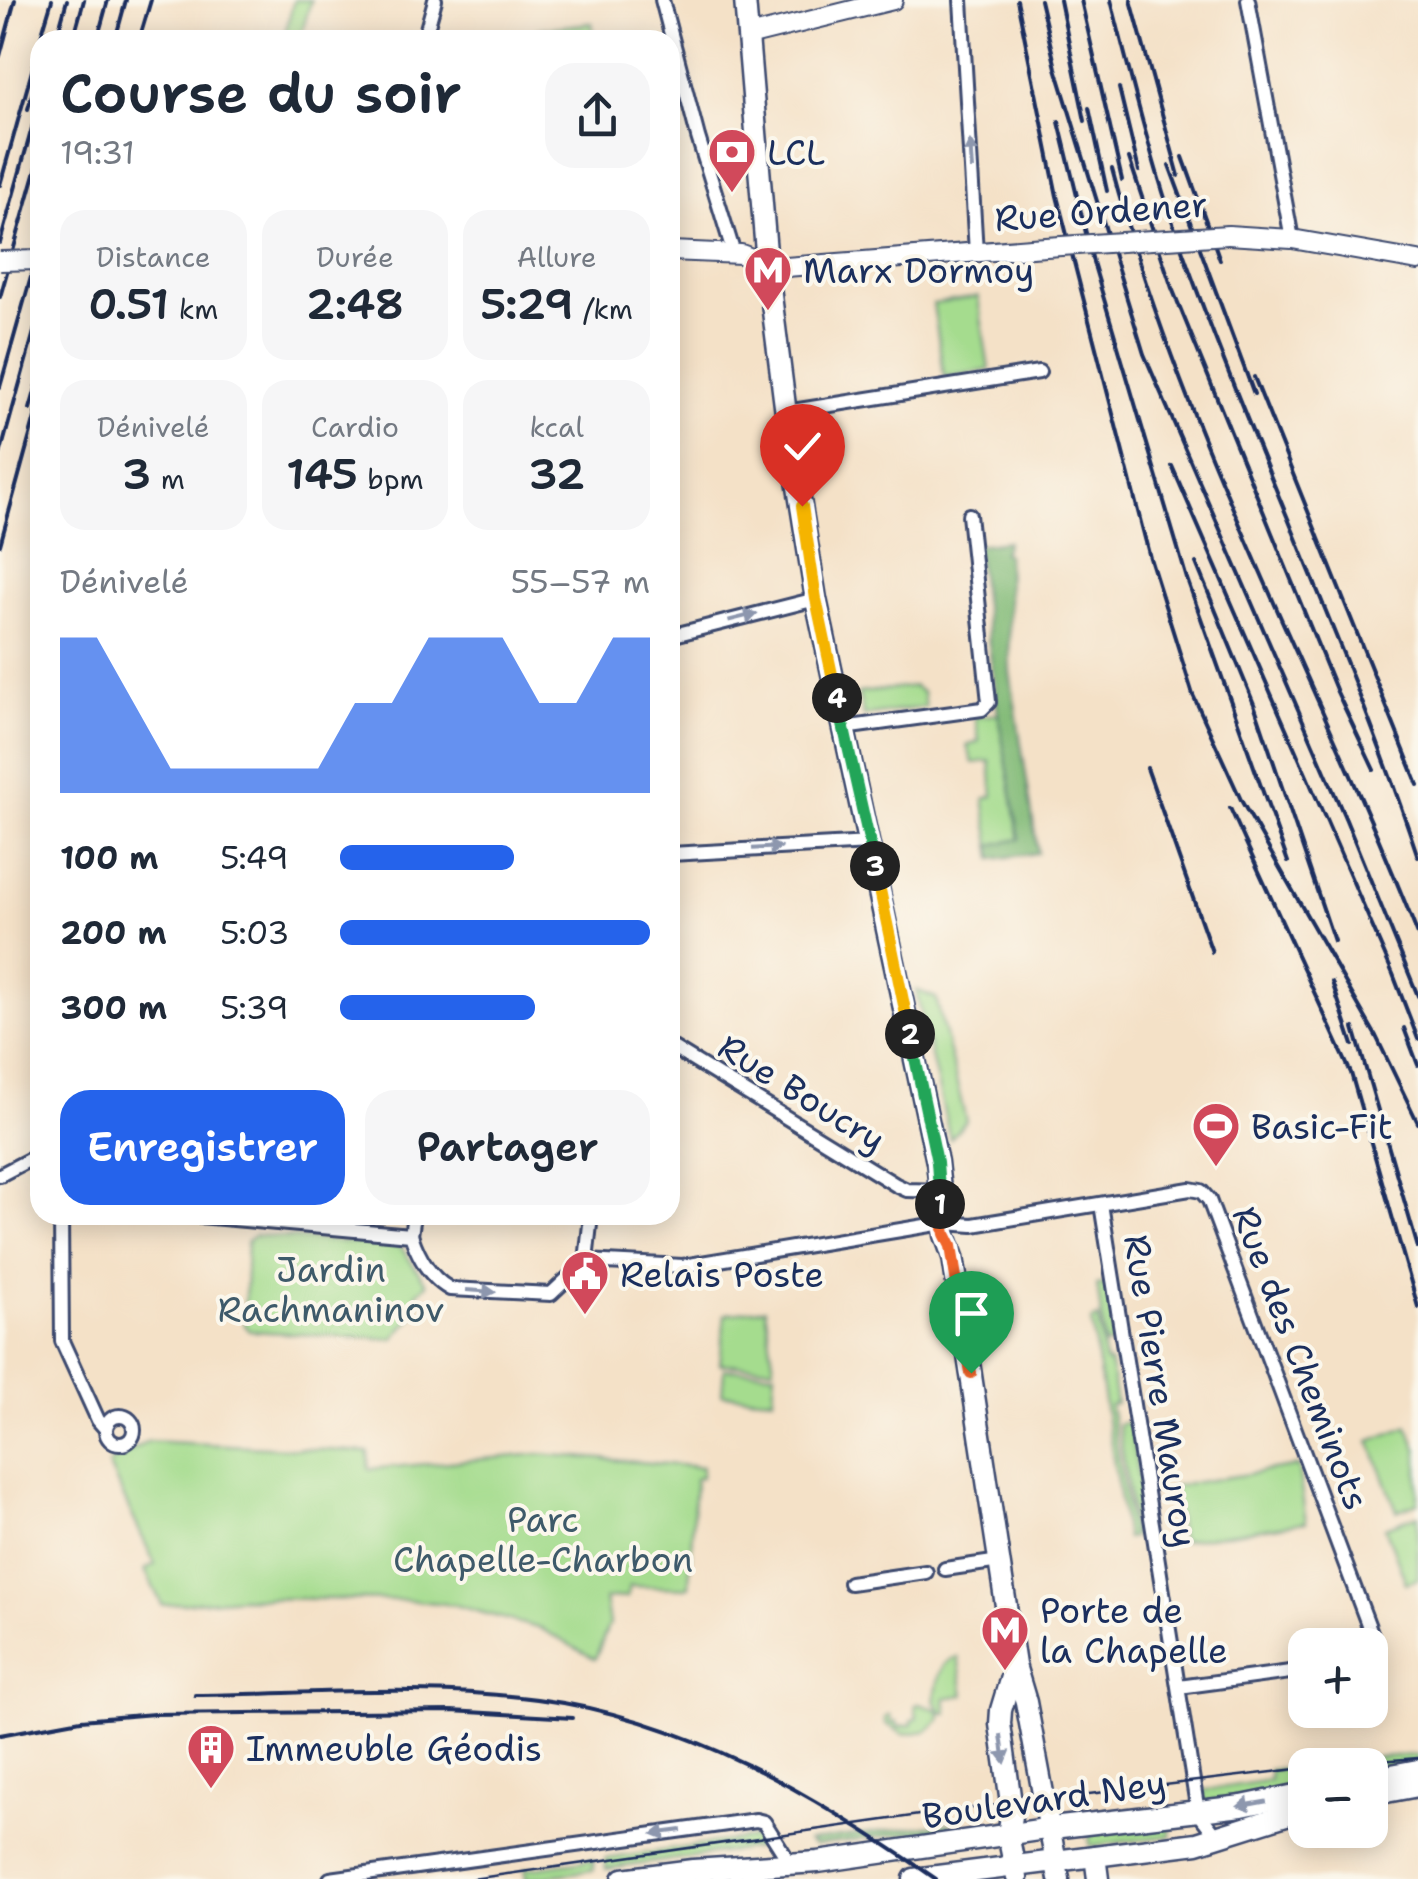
<!DOCTYPE html>
<html lang="fr">
<head>
<meta charset="utf-8">
<style>
  body { margin:0; font-family:"Shantell Sans",sans-serif; background:#f6f6f7; color:#1f2937; height:100vh; display:flex; flex-direction:column; font-size:38px; white-space:nowrap }
  * { box-sizing:border-box; margin:0 }
  p { font-size:32px; color:#747a83 }
  .icon { flex:none; width:55px; height:55px; fill:none; stroke:currentColor; stroke-width:2; stroke-linecap:round; stroke-linejoin:round }
  .map { position:relative; flex:1; overflow:hidden }
  .panel { position:absolute; left:30px; top:30px; width:650px; height:1195px; display:flex; flex-direction:column; background:#fff; border-radius:30px; box-shadow:0 5px 25px #0003 }
  .panel>* { flex:none }
  .buttons { position:absolute; left:1288px; top:1628px; display:grid; gap:20px }
  .buttons a { display:grid; place-items:center; width:100px; height:100px; border-radius:20px; background:#fff; box-shadow:0 5px 25px #0003; font-size:50px }
  .pin { position:absolute; display:grid; place-items:center; width:85px; height:85px; color:#fff; margin:-102px -42px; border-radius:50% 50% 50% 0; rotate:-45deg; box-shadow:0 0 10px #0007 }
  .pin .icon { rotate:45deg }
  .km { position:absolute; width:50px; height:50px; margin:-25px; border-radius:50%; background:#222; color:#fff; font-size:28px; line-height:50px; text-align:center }
  .round { display:grid; place-items:center; flex:none; width:105px; height:105px; border-radius:30px; background:#f6f6f7 }
  .overview { display:flex; align-items:center; justify-content:space-between; height:170px; padding:0 30px }
  h1 { font-size:55px; font-weight:600; line-height:75px }
  .stats { display:grid; grid-template-columns:repeat(3,1fr); gap:15px; height:170px; padding:10px 30px }
  .stats div { display:grid; align-content:center; border-radius:25px; background:#f6f6f7; text-align:center }
  .stats b { font-size:42px; font-weight:600 }
  .stats small { font-size:28px; font-weight:400 }
  .stats p { font-size:28px }
  .chart { height:280px; padding:20px 30px }
  .chart p { display:flex; justify-content:space-between }
  .chart svg { width:100%; height:180px; margin-top:10px; fill:#2563eb; opacity:.7 }
  .action { display:flex; gap:20px; margin-top:auto; padding:20px 30px }
  .action a { flex:1; height:115px; border-radius:30px; background:#2563eb; color:#fff; font-size:40px; font-weight:600; line-height:115px; text-align:center }
  .action a+a { background:#f6f6f7; color:#1f2937 }
  ul { padding:0 30px; list-style:none; font-size:32px }
  li { display:grid; grid-template-columns:160px 120px 1fr; align-items:center; height:75px }
  li i { height:25px; border-radius:12px; background:#2563eb }
  .map>svg:first-child { display:block }
  .green { fill:#a5dc8e; stroke:#608676; stroke-width:2.5 }
  .forest { fill:#84bc79; stroke:#50766c; stroke-width:2.5 }
  .lines { fill:none; stroke-linecap:round; stroke-linejoin:round }
  .street-casing { stroke:#3c4a6e; stroke-width:18 }
  .secondary-casing { stroke:#3c4a6e; stroke-width:22 }
  .primary-casing { stroke:#3c4a6e; stroke-width:25 }
  .street { stroke:#fff; stroke-width:12 }
  .secondary { stroke:#fff; stroke-width:18 }
  .primary { stroke:#fff; stroke-width:20 }
  .tram { stroke:#1b2f5e; stroke-width:2.5 }
  .rail { stroke:#1b2f5e; stroke-width:4 }
  .secondary-bridge-casing { stroke:#3c4a6e; stroke-width:22; stroke-linecap:butt }
  .secondary-bridge { stroke:#fff; stroke-width:18 }
  .oneway { fill:#8d97ae }
  .split-1-casing { stroke:#fff; stroke-width:20 }
  .split-2-casing { stroke:#fff; stroke-width:20 }
  .split-3-casing { stroke:#fff; stroke-width:20 }
  .split-4-casing { stroke:#fff; stroke-width:20 }
  .split-5-casing { stroke:#fff; stroke-width:20 }
  .split-1 { stroke:#f0652b; stroke-width:12 }
  .split-2 { stroke:#22a559; stroke-width:12 }
  .split-3 { stroke:#f5b400; stroke-width:12 }
  .split-4 { stroke:#22a559; stroke-width:12 }
  .split-5 { stroke:#f5b400; stroke-width:12 }
  .labels { text-anchor:middle; dominant-baseline:central; stroke-width:8; stroke-linejoin:round; paint-order:stroke }
  .poi-label { font-size:35px; fill:#1b2f5e; stroke:#fbf7ec; text-anchor:start }
  .street-label { font-size:35px; fill:#1b2f5e; stroke:#fbf7ec }
  .park-label { font-size:35px; fill:#3e5a6a; stroke:#fbf7ec }
</style>
</head>
<body>
<div class="map">
<svg width="1418" height="1879" viewBox="0 0 1418 1879">
  <rect width="100%" height="100%" fill="#fbf7ec"/>
  <filter id="ink" filterUnits="userSpaceOnUse"><feTurbulence type="fractalNoise" baseFrequency=".01" numOctaves="2"/><feDisplacementMap in="SourceGraphic" scale="20" xChannelSelector="R" yChannelSelector="G"/><feConvolveMatrix kernelMatrix="1 2 1 2 8 2 1 2 1" color-interpolation-filters="sRGB"/></filter>
  <filter id="wash" filterUnits="userSpaceOnUse"><feTurbulence type="fractalNoise" baseFrequency=".0048" numOctaves="4" result="noise"/><feDisplacementMap in="SourceGraphic" scale="40" xChannelSelector="R" yChannelSelector="G"/><feGaussianBlur stdDeviation="2.25" result="paint"/><feColorMatrix in="noise" values="0 0 0 0 0 0 0 0 0 0 0 0 0 0 0 0 0 1.4 0 .05"/><feComposite in="paint" operator="in"/></filter>
  <g filter="url(#wash)">
    <rect width="100%" height="100%" fill="#f4e1c7"/>
    <g class="green">
      <polygon points="294,0 311,0 300,40 283,40"/>
      <polygon points="592,23 594,40 539,40 538,29"/>
      <polygon points="978,297 989,370 944,377 933,304"/>
      <polygon points="914,686 923,693 925,707 864,716 858,693"/>
      <polygon points="998,714 1020,840 991,845 984,799 993,796 990,761 973,763 967,746 979,741 975,717"/>
      <polygon points="916,990 936,998 966,1121 950,1139"/>
      <polygon points="255,1235 400,1246 427,1284 417,1293 416,1313 393,1339 250,1331 244,1324 247,1241"/>
      <polygon points="1107,1283 1116,1343 1105,1345 1097,1285"/>
      <polygon points="765,1308 774,1367 720,1364 725,1314"/>
      <polygon points="1098,1318 1105,1363 1110,1363 1116,1403 1110,1405 1132,1537 1126,1538 1091,1321"/>
      <polygon points="724,1369 775,1372 773,1398 722,1394"/>
      <polygon points="1130,1422 1147,1534 1135,1536 1118,1424"/>
      <polygon points="1408,1426 1418,1451 1418,1503 1397,1511 1370,1441"/>
      <polygon points="148,1441 368,1452 369,1469 539,1454 702,1467 701,1477 695,1479 689,1586 686,1588 629,1586 627,1597 605,1599 609,1624 595,1659 541,1629 455,1605 407,1600 241,1598 162,1605 145,1570 155,1564 108,1464"/>
      <polygon points="1298,1466 1306,1522 1181,1541 1173,1486"/>
      <polygon points="1418,1515 1418,1579 1406,1583 1385,1527"/>
      <path d="M958,1657L964,1695L945,1698L947,1713H942L934,1700C939,1683 937,1661 958,1657Z"/>
      <polygon points="919,1704 939,1710 940,1719 927,1731 904,1734 886,1724 885,1718 890,1715 892,1723 897,1722 898,1727 912,1725 912,1720 917,1719 915,1705"/>
      <polygon points="1418,1755 1418,1763 1370,1774 1370,1765 1305,1765 1305,1788 1205,1802 1201,1791 1270,1780 1269,1770 1357,1758"/>
      <polygon points="1169,1821 1171,1836 1090,1846 1089,1832"/>
      <polygon points="950,1823 950,1828 814,1845 808,1841"/>
      <polygon points="757,1837 763,1847 606,1869 605,1859"/>
      <polygon points="593,1860 594,1870 526,1879 525,1869"/>
    </g>
    <polygon class="forest" points="1007,541 1003,553 1007,555 1010,672 1038,853 993,859 991,845 1020,839 998,714 976,545"/>
  </g>
  <g filter="url(#ink)">
    <g class="lines">
      <g class="street-casing">
        <g id="street">
          <polyline points="662,0 698,137 734,254"/>
          <polyline points="961,0 976,253"/>
          <polyline points="1248,0 1292,239"/>
          <polyline points="424,40 435,0"/>
          <polyline points="786,412 1039,372"/>
          <polyline points="670,636 816,599"/>
          <polyline points="843,728 982,709 989,702 969,515"/>
          <polyline points="670,854 870,843"/>
          <polyline points="670,1046 896,1185 907,1190 944,1191 953,1208"/>
          <polyline points="32,1159 40,1175"/>
          <polyline points="0,1175 40,1154"/>
          <polyline points="1101,1204 1198,1812 1217,1837"/>
          <polyline points="61,1215 62,1341 98,1420 105,1428"/>
          <path d="M188,1215L411,1235C418,1256 430,1278 450,1289L551,1294L586,1261"/>
          <polyline points="944,1218 945,1223 973,1225 1190,1189 1201,1191 1209,1200 1372,1635 1370,1646"/>
          <polyline points="411,1235 414,1215"/>
          <polyline points="586,1261 683,1266 943,1223"/>
          <polyline points="586,1261 591,1215"/>
          <circle cx="120" cy="1430" r="14"/>
          <polyline points="945,1569 1000,1561"/>
          <polyline points="850,1583 926,1572"/>
          <polyline points="1179,1687 1305,1670"/>
          <polyline points="330,1879 756,1820 764,1822 791,1865"/>
        </g>
      </g>
      <g class="secondary-casing">
        <g id="secondary">
          <polyline points="748,36 893,0"/>
          <polyline points="1228,235 1292,239 1418,261"/>
          <polyline points="670,251 741,254 767,264 786,267 1031,248"/>
        </g>
      </g>
      <g class="primary-casing">
        <g id="primary">
          <polyline points="745,0 767,264 785,406 816,599 937,1162 945,1235 953,1257 1015,1665 1026,1702 1059,1879"/>
          <polyline points="1014,1667 1001,1710 1000,1724 1012,1810 1008,1835 1017,1878"/>
          <polyline points="1370,1779 1418,1770"/>
          <polyline points="1370,1795 1418,1786"/>
          <polyline points="1095,1856 1098,1879"/>
          <polyline points="623,1879 693,1870 818,1862 1052,1828 1242,1806 1305,1793"/>
          <polyline points="914,1879 1197,1843 1305,1809"/>
        </g>
      </g>
      <use href="#street" class="street"/>
      <use href="#secondary" class="secondary"/>
      <use href="#primary" class="primary"/>
      <g class="tram">
        <polyline points="1326,1765 1418,1758"/>
        <polyline points="472,1879 947,1811 1305,1768"/>
      </g>
      <g class="rail">
        <polyline points="1017,0 1057,196 1150,558 1193,695 1242,802 1376,1036 1418,1123"/>
        <polyline points="1040,0 1056,68 1144,354 1346,820 1418,996"/>
        <polyline points="1060,0 1085,121"/>
        <polyline points="1081,0 1122,180"/>
        <path d="M1111,0C1133,86 1154,172 1184,255C1257,458 1351,653 1418,857"/>
        <polyline points="1131,0 1179,176"/>
        <polyline points="40,40 52,0"/>
        <polyline points="56,40 67,0"/>
        <polyline points="73,40 84,0"/>
        <polyline points="97,40 108,0"/>
        <polyline points="115,40 126,0"/>
        <polyline points="139,40 151,0"/>
        <polyline points="0,56 15,0"/>
        <polyline points="1119,88 1139,171"/>
        <polyline points="1089,108 1107,191"/>
        <polyline points="28,109 40,66"/>
        <polyline points="1059,122 1093,262 1187,579 1288,862"/>
        <polyline points="1183,157 1220,260"/>
        <polyline points="1129,158 1172,288 1337,692 1374,770"/>
        <polyline points="1169,165 1254,394"/>
        <path d="M1112,169C1182,436 1317,679 1418,935"/>
        <polyline points="0,185 40,42"/>
        <polyline points="0,243 40,99"/>
        <polyline points="0,297 40,156"/>
        <polyline points="1254,377 1418,785"/>
        <polyline points="0,387 40,245"/>
        <polyline points="30,409 40,374"/>
        <polyline points="0,455 40,310"/>
        <polyline points="1172,466 1393,974 1418,1039"/>
        <polyline points="0,545 40,399"/>
        <polyline points="1196,563 1254,704 1334,941"/>
        <polyline points="1147,768 1212,952"/>
        <polyline points="1230,808 1351,1073 1418,1307"/>
        <polyline points="1332,982 1353,1045"/>
        <polyline points="1354,1028 1418,1248"/>
        <polyline points="1404,1028 1418,1065"/>
        <path d="M195,1695C308,1694 424,1684 537,1699C686,1718 815,1795 936,1879"/>
        <polyline points="0,1735 81,1720 154,1714 451,1711 573,1718"/>
      </g>
      <g class="secondary-bridge-casing">
        <g id="secondary-bridge">
          <polyline points="1031,248 1228,235"/>
          <polyline points="0,261 40,260"/>
        </g>
      </g>
      <use href="#secondary-bridge" class="secondary-bridge"/>
    </g>
    <defs><path id="oneway-solid" d="M-6-.8H1V-3.2L6.5 0L1 3.2V.8H-6Z" transform="scale(2.5)"/></defs>
    <g class="oneway">
      <use href="#oneway-solid" transform="translate(971 155) rotate(-94)"/>
      <use href="#oneway-solid" transform="translate(743 617) rotate(-14)"/>
      <use href="#oneway-solid" transform="translate(767 848) rotate(-3)"/>
      <use href="#oneway-solid" transform="translate(481 1291) rotate(4)"/>
      <use href="#oneway-solid" transform="translate(1003 1749) rotate(82)"/>
      <use href="#oneway-solid" transform="translate(1252 1804) rotate(170)"/>
      <use href="#oneway-solid" transform="translate(667 1832) rotate(172)"/>
    </g>
  </g>
  <g class="lines" filter="url(#ink)">
    <g class="split-1-casing">
      <polyline id="split-1" points="940,1204 945,1234 951,1246 971,1373"/>
    </g>
    <g class="split-2-casing">
      <polyline id="split-2" points="910,1034 937,1162 940,1204"/>
    </g>
    <g class="split-3-casing">
      <polyline id="split-3" points="875,866 910,1034"/>
    </g>
    <g class="split-4-casing">
      <polyline id="split-4" points="837,698 875,866"/>
    </g>
    <g class="split-5-casing">
      <polyline id="split-5" points="802,506 816,599 837,698"/>
    </g>
    <use href="#split-1" class="split-1"/>
    <use href="#split-2" class="split-2"/>
    <use href="#split-3" class="split-3"/>
    <use href="#split-4" class="split-4"/>
    <use href="#split-5" class="split-5"/>
  </g>
  <defs>
    <g id="bank-pin" transform="scale(2.5)"><path d="M0 17L-7.5 6A9.5 9.5 0 1 1 7.5 6Z" fill="#d1495b" stroke="#fbf7ec"/><path d="M-6-4H6V4H-6ZM0-2.3a2.3 2.3 0 1 0 0 4.6a2.3 2.3 0 1 0 0-4.6Z" fill="#fff"/></g>
    <g id="metro-pin" transform="scale(2.5)"><path d="M0 17L-7.5 6A9.5 9.5 0 1 1 7.5 6Z" fill="#d1495b" stroke="#fbf7ec"/><path d="M-5.5 5V-5H-3L0 0L3-5H5.5V5H3V-.5L0 4L-3-.5V5Z" fill="#fff"/></g>
    <g id="stadium-pin" transform="scale(2.5)"><path d="M0 17L-7.5 6A9.5 9.5 0 1 1 7.5 6Z" fill="#d1495b" stroke="#fbf7ec"/><path d="M0-5a6.5 5 0 1 0 0 10a6.5 5 0 1 0 0-10ZM-3.5-1.8h7v3.6h-7Z" fill="#fff"/></g>
    <g id="civic-pin" transform="scale(2.5)"><path d="M0 17L-7.5 6A9.5 9.5 0 1 1 7.5 6Z" fill="#d1495b" stroke="#fbf7ec"/><path d="M-.6-6.5H3V-4.5H.6V-3L4-1V1h2V6H-6V1h2V-1L-.6-3ZM-1.2 2.5V6h2.4V2.5Z" fill="#fff"/></g>
    <g id="building-pin" transform="scale(2.5)"><path d="M0 17L-7.5 6A9.5 9.5 0 1 1 7.5 6Z" fill="#d1495b" stroke="#fbf7ec"/><path d="M-4-6H4V6H1V3H-1V6H-4ZM-2.5-4.3h1.7v1.8h-1.7ZM.8-4.3h1.7v1.8H.8ZM-2.5-1h1.7V.8h-1.7ZM.8-1h1.7V.8H.8Z" fill="#fff"/></g>
  </defs>
  <g fill-rule="evenodd">
    <use href="#bank-pin" x="732" y="152"/>
    <use href="#metro-pin" x="768" y="270"/>
    <use href="#stadium-pin" x="1216" y="1126"/>
    <use href="#civic-pin" x="585" y="1274"/>
    <use href="#metro-pin" x="1005" y="1630"/>
    <use href="#building-pin" x="211" y="1748"/>
  </g>
  <g class="labels">
    <g class="poi-label">
      <text x="767" y="152">LCL</text>
      <text x="803" y="270">Marx Dormoy</text>
      <text x="1251" y="1126">Basic-Fit</text>
      <text x="620" y="1274">Relais Poste</text>
      <text x="1040" y="1610">Porte de<tspan x="1040" dy="40">la Chapelle</tspan></text>
      <text x="246" y="1748">Immeuble Géodis</text>
    </g>
    <g class="street-label">
      <text transform="translate(1101 211) rotate(-4)">Rue Ordener</text>
      <text transform="translate(802 1093) rotate(32)">Rue Boucry</text>
      <text transform="translate(1301 1358) rotate(69)">Rue des Cheminots</text>
      <text transform="translate(1161 1391) rotate(81)">Rue Pierre Mauroy</text>
      <text transform="translate(1044 1799) rotate(-8)">Boulevard Ney</text>
    </g>
    <g class="park-label">
      <text x="331" y="1269">Jardin<tspan x="331" dy="40">Rachmaninov</tspan></text>
      <text x="543" y="1519">Parc<tspan x="543" dy="40">Chapelle-Charbon</tspan></text>
    </g>
  </g>
</svg>
<div class="buttons">
<a>+</a>
<a>−</a>
</div>
<div class="pin" style="left:971px;top:1373px;background:#1e9e55"><svg class="icon" aria-label="arrive" viewBox="0 0 24 24"><path d="M6 21V4h12l-3 4 3 4H6"/></svg></div>
<div class="pin" style="left:802px;top:506px;background:#d93025"><svg class="icon" aria-label="check" viewBox="0 0 24 24"><path d="M5 12l5 5 9-10"/></svg></div>
<b class="km" style="left:940px;top:1204px">1</b>
<b class="km" style="left:910px;top:1034px">2</b>
<b class="km" style="left:875px;top:866px">3</b>
<b class="km" style="left:837px;top:698px">4</b>
<section class="panel">
<div class="overview"><div><h1>Course du soir</h1><p>19:31</p></div><a class="round"><svg class="icon" aria-label="share" viewBox="0 0 24 24"><path d="M12 15V3M7 8l5-5 5 5M5 13v7h14v-7"/></svg></a></div>
<div class="stats">
<div><p>Distance</p><b>0.51<small> km</small></b></div>
<div><p>Durée</p><b>2:48</b></div>
<div><p>Allure</p><b>5:29<small> /km</small></b></div>
</div>
<div class="stats">
<div><p>Dénivelé</p><b>3<small> m</small></b></div>
<div><p>Cardio</p><b>145<small> bpm</small></b></div>
<div><p>kcal</p><b>32</b></div>
</div>
<div class="chart"><p><span>Dénivelé</span>55–57 m</p>
<svg viewBox="0 0 160 44" preserveAspectRatio="none"><path d="M0 44V6L10 6L20 22L30 38L40 38L50 38L60 38L70 38L80 22L90 22L100 6L110 6L120 6L130 22L140 22L150 6L160 6V44z"/></svg>
</div>
<ul>
<li><b>100 m</b>5:49<i style="width:56%"></i></li>
<li><b>200 m</b>5:03<i style="width:100%"></i></li>
<li><b>300 m</b>5:39<i style="width:63%"></i></li>
</ul>
<div class="action"><a>Enregistrer</a><a>Partager</a></div>
</section>
</div>
</body>
</html>
